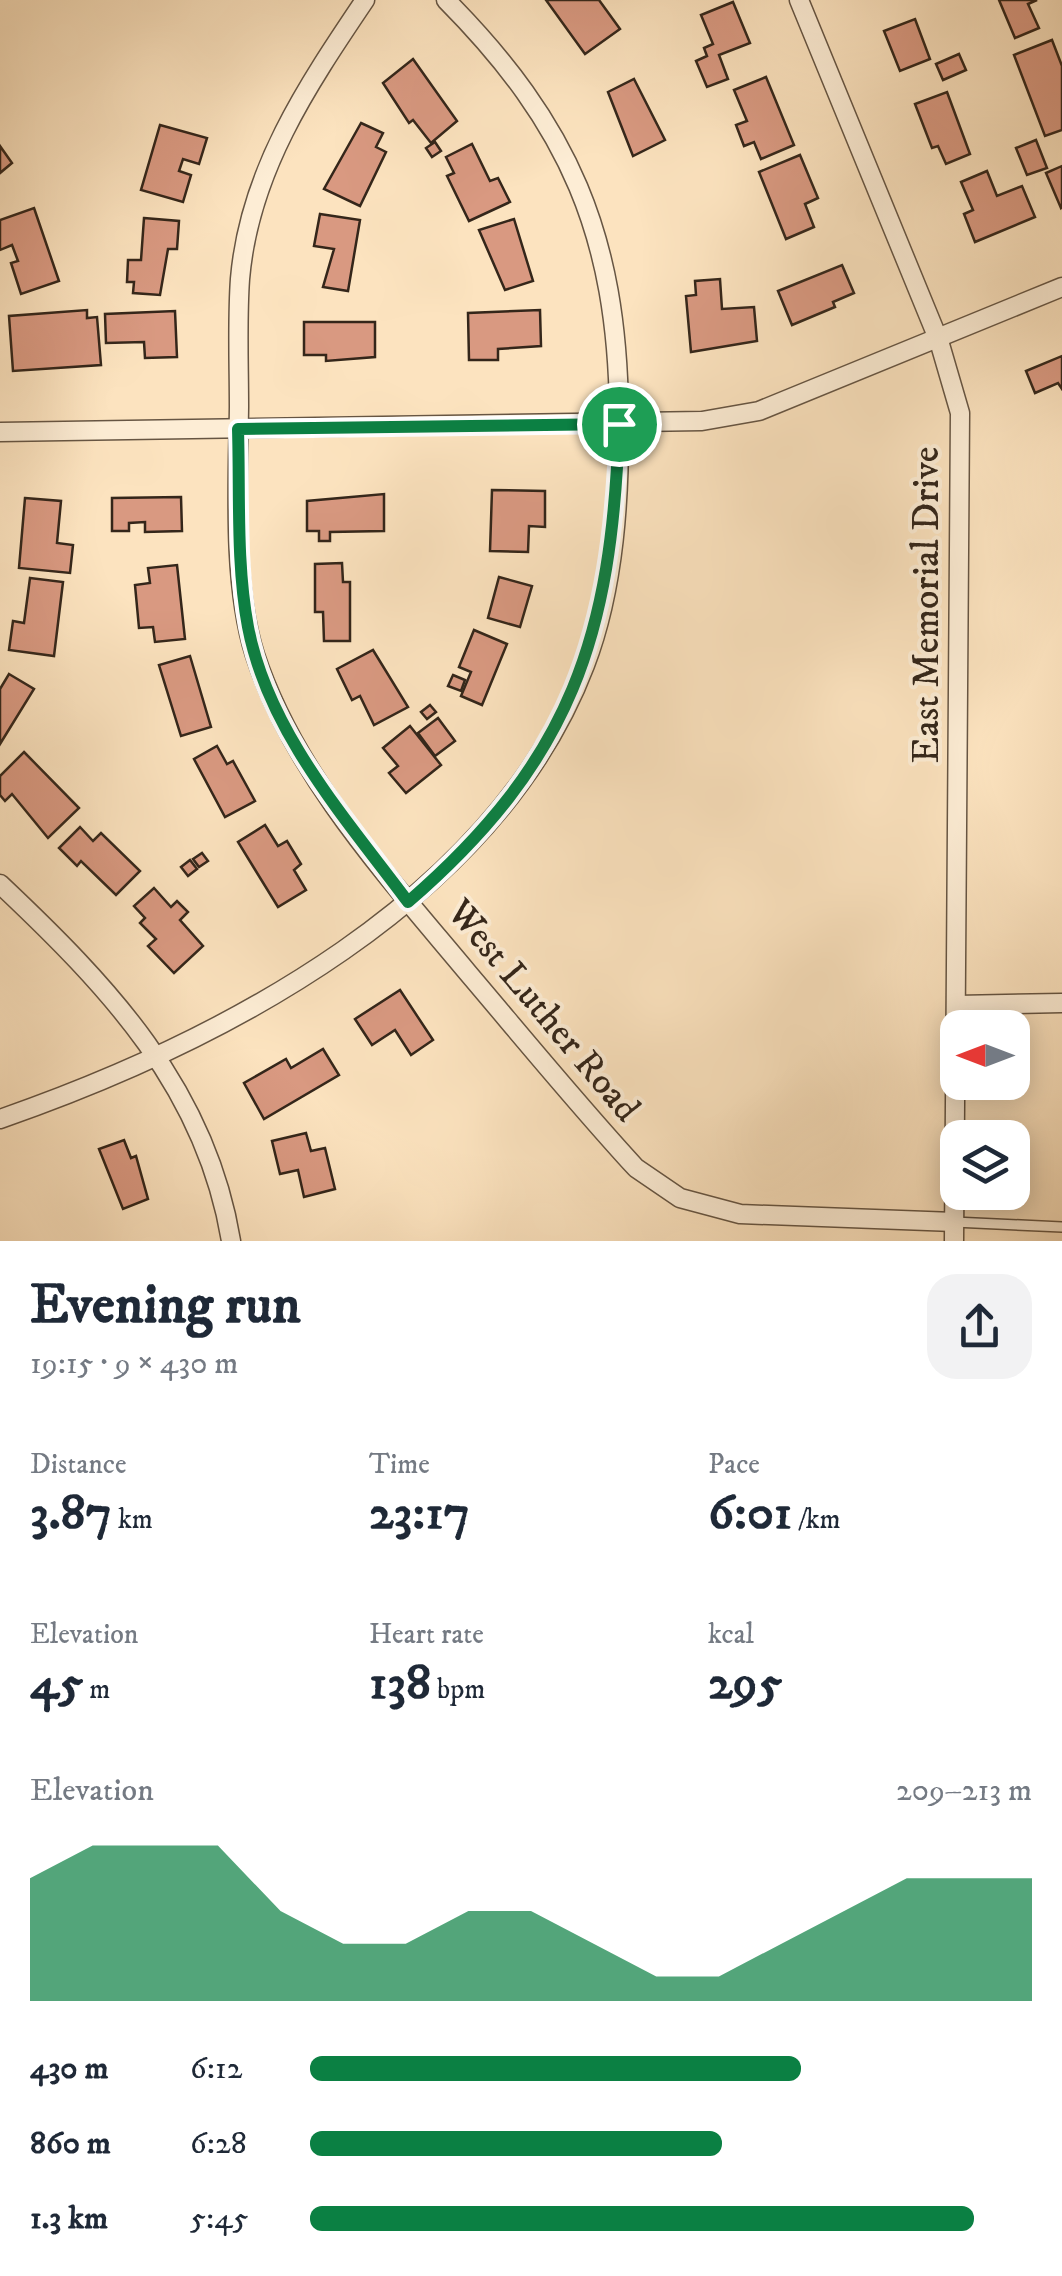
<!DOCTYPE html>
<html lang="en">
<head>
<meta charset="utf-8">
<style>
  body { margin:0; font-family:"IM FELL DW Pica",serif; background:#f2f2f3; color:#1f2937; height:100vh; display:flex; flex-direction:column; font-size:38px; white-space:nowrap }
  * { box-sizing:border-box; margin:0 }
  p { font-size:32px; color:#747a83 }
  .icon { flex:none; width:55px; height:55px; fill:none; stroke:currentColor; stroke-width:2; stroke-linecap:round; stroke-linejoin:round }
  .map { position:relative; height:1241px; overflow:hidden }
  .panel { display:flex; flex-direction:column; background:#fff; flex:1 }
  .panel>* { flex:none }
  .needle { width:65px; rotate:270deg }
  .controls { position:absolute; left:940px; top:1010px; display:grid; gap:20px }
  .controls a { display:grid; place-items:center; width:90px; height:90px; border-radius:20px; background:#fff; box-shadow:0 5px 25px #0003; font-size:50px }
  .pin { position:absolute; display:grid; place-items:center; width:85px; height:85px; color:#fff; margin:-42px; border:5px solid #fff; border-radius:50%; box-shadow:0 2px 10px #0007 }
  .round { display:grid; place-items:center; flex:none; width:105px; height:105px; border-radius:30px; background:#f2f2f3 }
  .headline { display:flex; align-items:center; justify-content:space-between; height:170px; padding:0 30px }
  h1 { font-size:55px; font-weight:700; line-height:75px }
  .stats { display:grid; grid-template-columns:repeat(3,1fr); gap:15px; height:170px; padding:10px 30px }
  .stats div { display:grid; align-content:center }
  .stats b { font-size:50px; font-weight:700 }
  .stats small { font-size:28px; font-weight:400 }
  .stats p { font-size:28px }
  .chart { height:280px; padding:20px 30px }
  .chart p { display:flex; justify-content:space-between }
  .chart svg { width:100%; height:180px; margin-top:10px; fill:#0b8043; opacity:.7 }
  ul { padding:0 30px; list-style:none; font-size:32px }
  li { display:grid; grid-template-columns:160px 120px 1fr; align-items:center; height:75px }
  li i { height:25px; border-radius:12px; background:#0b8043 }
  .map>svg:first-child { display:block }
  .building { fill:#d99981; stroke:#34261a; stroke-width:2.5 }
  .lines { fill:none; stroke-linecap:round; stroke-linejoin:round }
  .service-casing { stroke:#665543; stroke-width:12 }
  .minor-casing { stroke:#665543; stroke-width:21 }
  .service { stroke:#fdedd5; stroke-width:9 }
  .minor { stroke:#fdedd5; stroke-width:18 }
  .route-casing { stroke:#fff; stroke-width:20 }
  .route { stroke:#0b8043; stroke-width:12 }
  .labels { text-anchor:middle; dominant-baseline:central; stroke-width:8; stroke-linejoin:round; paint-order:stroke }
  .street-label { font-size:38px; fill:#34261a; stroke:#fdedd5 }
</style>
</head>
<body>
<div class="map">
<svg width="1062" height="1241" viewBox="0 0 1062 1241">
  <rect width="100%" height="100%" fill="#fce3bf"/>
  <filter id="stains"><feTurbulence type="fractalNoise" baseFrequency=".002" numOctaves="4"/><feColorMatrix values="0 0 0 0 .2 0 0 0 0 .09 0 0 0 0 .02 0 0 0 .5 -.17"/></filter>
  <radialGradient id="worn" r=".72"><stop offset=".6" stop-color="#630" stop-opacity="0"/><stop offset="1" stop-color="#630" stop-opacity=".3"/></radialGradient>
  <g class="building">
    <polygon points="546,0 599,0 620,29 585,54"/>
    <polygon points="999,0 1037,0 1028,4 1039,28 1015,38"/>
    <polygon points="733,2 750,43 719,55 728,79 707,87 696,61 707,56 704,48 713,44 701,15"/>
    <polygon points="915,19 930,59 900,71 884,31"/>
    <polygon points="1052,40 1062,66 1062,130 1045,136 1014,55"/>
    <polygon points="959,54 966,70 943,80 936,64"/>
    <polygon points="413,59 457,121 431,143 413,120 409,123 383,83"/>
    <polygon points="766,77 794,145 761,159 754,142 744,146 736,125 747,121 734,90"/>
    <polygon points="634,79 665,140 633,156 608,92"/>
    <polygon points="947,92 970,154 946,164 938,146 932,148 915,104"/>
    <polygon points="361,123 383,133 376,147 386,152 360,206 324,189"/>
    <polygon points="160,125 207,138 199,164 183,159 179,171 191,175 183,202 141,190"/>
    <polygon points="1036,140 1047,168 1027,175 1016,148"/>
    <polygon points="435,142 441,151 432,157 426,148"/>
    <polygon points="472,144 490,181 498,178 510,202 469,221 447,176 454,173 446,157"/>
    <polygon points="0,146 12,163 0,173"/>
    <polygon points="800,155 818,198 805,204 814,227 786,239 759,172"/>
    <polygon points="1062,166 1062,207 1061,208 1046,173"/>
    <polygon points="987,171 997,196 1022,186 1035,217 975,242 964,214 973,210 961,182"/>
    <polygon points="34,208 59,281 21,294 11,263 18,261 12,245 0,250 0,220"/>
    <polygon points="320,214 360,220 348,291 323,287 334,249 314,246"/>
    <polygon points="144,218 179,221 177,249 168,249 160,295 133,293 134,282 127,282 128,260 141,260"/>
    <polygon points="514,219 533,281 505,290 479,230"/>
    <polygon points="842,265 854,293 833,302 835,307 792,325 778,291"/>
    <polygon points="720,279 722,309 754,307 757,341 691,352 686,296 696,295 695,281"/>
    <polygon points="87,310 87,318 97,317 101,365 13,371 9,316"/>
    <polygon points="540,310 541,346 498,349 498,360 469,360 468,313"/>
    <polygon points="175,311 177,357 145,358 144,342 106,343 105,314"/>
    <polygon points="304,322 375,322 375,357 326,361 326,355 304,355"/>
    <polygon points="1062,356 1062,389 1058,383 1035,393 1026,371"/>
    <polygon points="492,490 545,491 545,527 529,526 528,552 490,551"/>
    <polygon points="384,494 384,531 330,532 330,541 319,541 319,531 307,531 307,501"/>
    <polygon points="181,497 182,531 145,532 145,522 129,523 129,531 112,531 112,498"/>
    <polygon points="25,498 61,501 57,543 73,545 70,573 19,568"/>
    <polygon points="342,563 343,582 350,582 350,641 324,641 323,612 315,612 315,564"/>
    <polygon points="177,565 185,639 155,642 153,627 139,628 135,585 150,583 148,568"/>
    <polygon points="499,577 532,586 520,627 488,618"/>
    <polygon points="30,578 63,582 54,656 9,650 13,621 24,623"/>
    <polygon points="474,630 507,644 482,705 461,696 471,672 459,667"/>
    <polygon points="373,650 408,707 374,725 360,696 352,700 337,669"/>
    <polygon points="190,656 211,727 181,736 159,665"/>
    <polygon points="9,674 34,689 0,744 0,689"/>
    <polygon points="453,675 465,680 461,691 448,686"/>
    <polygon points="430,705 436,712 427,719 421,712"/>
    <polygon points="438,718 455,741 435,756 418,733"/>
    <polygon points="410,726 441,765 406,793 389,773 398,766 383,748"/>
    <polygon points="217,746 227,764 233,761 255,801 225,817 194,759"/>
    <polygon points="24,752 79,808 48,838 12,794 5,801 0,795 0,776"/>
    <polygon points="265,825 278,846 287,841 301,864 294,870 306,890 278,907 238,842"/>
    <polygon points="80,827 93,841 101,833 140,871 116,895 81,861 77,866 59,848"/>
    <polygon points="202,853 208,861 199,867 193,859"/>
    <polygon points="190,860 197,869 188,876 181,867"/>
    <polygon points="154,888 171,907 177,901 188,912 180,920 203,946 174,973 148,946 156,939 140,923 145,918 134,906"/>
    <polygon points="400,990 433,1040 411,1055 395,1030 372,1045 355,1019"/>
    <polygon points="323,1049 339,1075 264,1119 244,1083 286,1059 291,1068"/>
    <polygon points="306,1133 311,1151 325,1148 335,1189 304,1197 298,1170 280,1174 272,1141"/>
    <polygon points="124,1140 131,1158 136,1156 148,1199 123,1209 99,1149"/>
  </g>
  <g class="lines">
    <g class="service-casing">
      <polyline id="service" points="954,1222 1062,1227"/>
    </g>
    <g class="minor-casing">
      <g id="minor">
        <path d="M365,0C307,86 249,172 240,279C237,321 239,365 239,407C238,482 232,584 255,655C295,776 388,877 468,973C524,1039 578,1105 636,1168L680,1198L740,1214L954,1222"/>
        <polyline points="799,0 939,341 960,413 954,1241"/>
        <polyline points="0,432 702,421 759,411 1062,287"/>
        <path d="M0,884C108,986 206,1088 231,1241"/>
        <polyline points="957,1005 1062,1003"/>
        <path d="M0,1119C224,1041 496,899 585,665C615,587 620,495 619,412C617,236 570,125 446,0"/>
      </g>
    </g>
    <use href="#service" class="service"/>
    <use href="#minor" class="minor"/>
  </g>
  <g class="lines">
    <g class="route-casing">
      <path id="route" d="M619,424C612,636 572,760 408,902C347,820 268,732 248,627C236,563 240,494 238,429Z"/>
    </g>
    <use href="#route" class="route"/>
  </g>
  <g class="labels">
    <g class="street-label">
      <text transform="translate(927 605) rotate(-90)">East Memorial Drive</text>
      <text transform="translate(543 1011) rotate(50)">West Luther Road</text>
    </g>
  </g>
  <rect width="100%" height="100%" filter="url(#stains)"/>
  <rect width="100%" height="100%" fill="url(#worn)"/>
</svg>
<div class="controls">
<a><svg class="needle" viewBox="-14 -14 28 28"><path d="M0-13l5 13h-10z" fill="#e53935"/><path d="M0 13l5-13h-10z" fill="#747a83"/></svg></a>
<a><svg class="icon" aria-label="layers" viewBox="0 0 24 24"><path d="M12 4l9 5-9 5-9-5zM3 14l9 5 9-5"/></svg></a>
</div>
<div class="pin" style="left:619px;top:424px;background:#1e9e55"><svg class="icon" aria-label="arrive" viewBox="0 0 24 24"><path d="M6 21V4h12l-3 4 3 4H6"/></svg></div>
</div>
<section class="panel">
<div class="headline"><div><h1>Evening run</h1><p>19:15 · 9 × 430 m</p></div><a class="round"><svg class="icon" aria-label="share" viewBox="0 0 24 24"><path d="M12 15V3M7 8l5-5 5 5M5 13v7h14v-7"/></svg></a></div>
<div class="stats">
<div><p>Distance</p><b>3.87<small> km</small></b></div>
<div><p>Time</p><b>23:17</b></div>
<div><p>Pace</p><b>6:01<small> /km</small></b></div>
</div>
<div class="stats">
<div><p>Elevation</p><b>45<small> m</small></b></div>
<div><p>Heart rate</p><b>138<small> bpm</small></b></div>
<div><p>kcal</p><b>295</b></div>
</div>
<div class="chart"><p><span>Elevation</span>209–213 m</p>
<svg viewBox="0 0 160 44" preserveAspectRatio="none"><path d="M0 44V14L10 6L20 6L30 6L40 22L50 30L60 30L70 22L80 22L90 30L100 38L110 38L120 30L130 22L140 14L150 14L160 14V44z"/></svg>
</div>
<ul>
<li><b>430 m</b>6:12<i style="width:68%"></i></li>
<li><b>860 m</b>6:28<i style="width:57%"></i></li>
<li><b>1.3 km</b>5:45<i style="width:92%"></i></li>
</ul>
</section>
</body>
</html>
